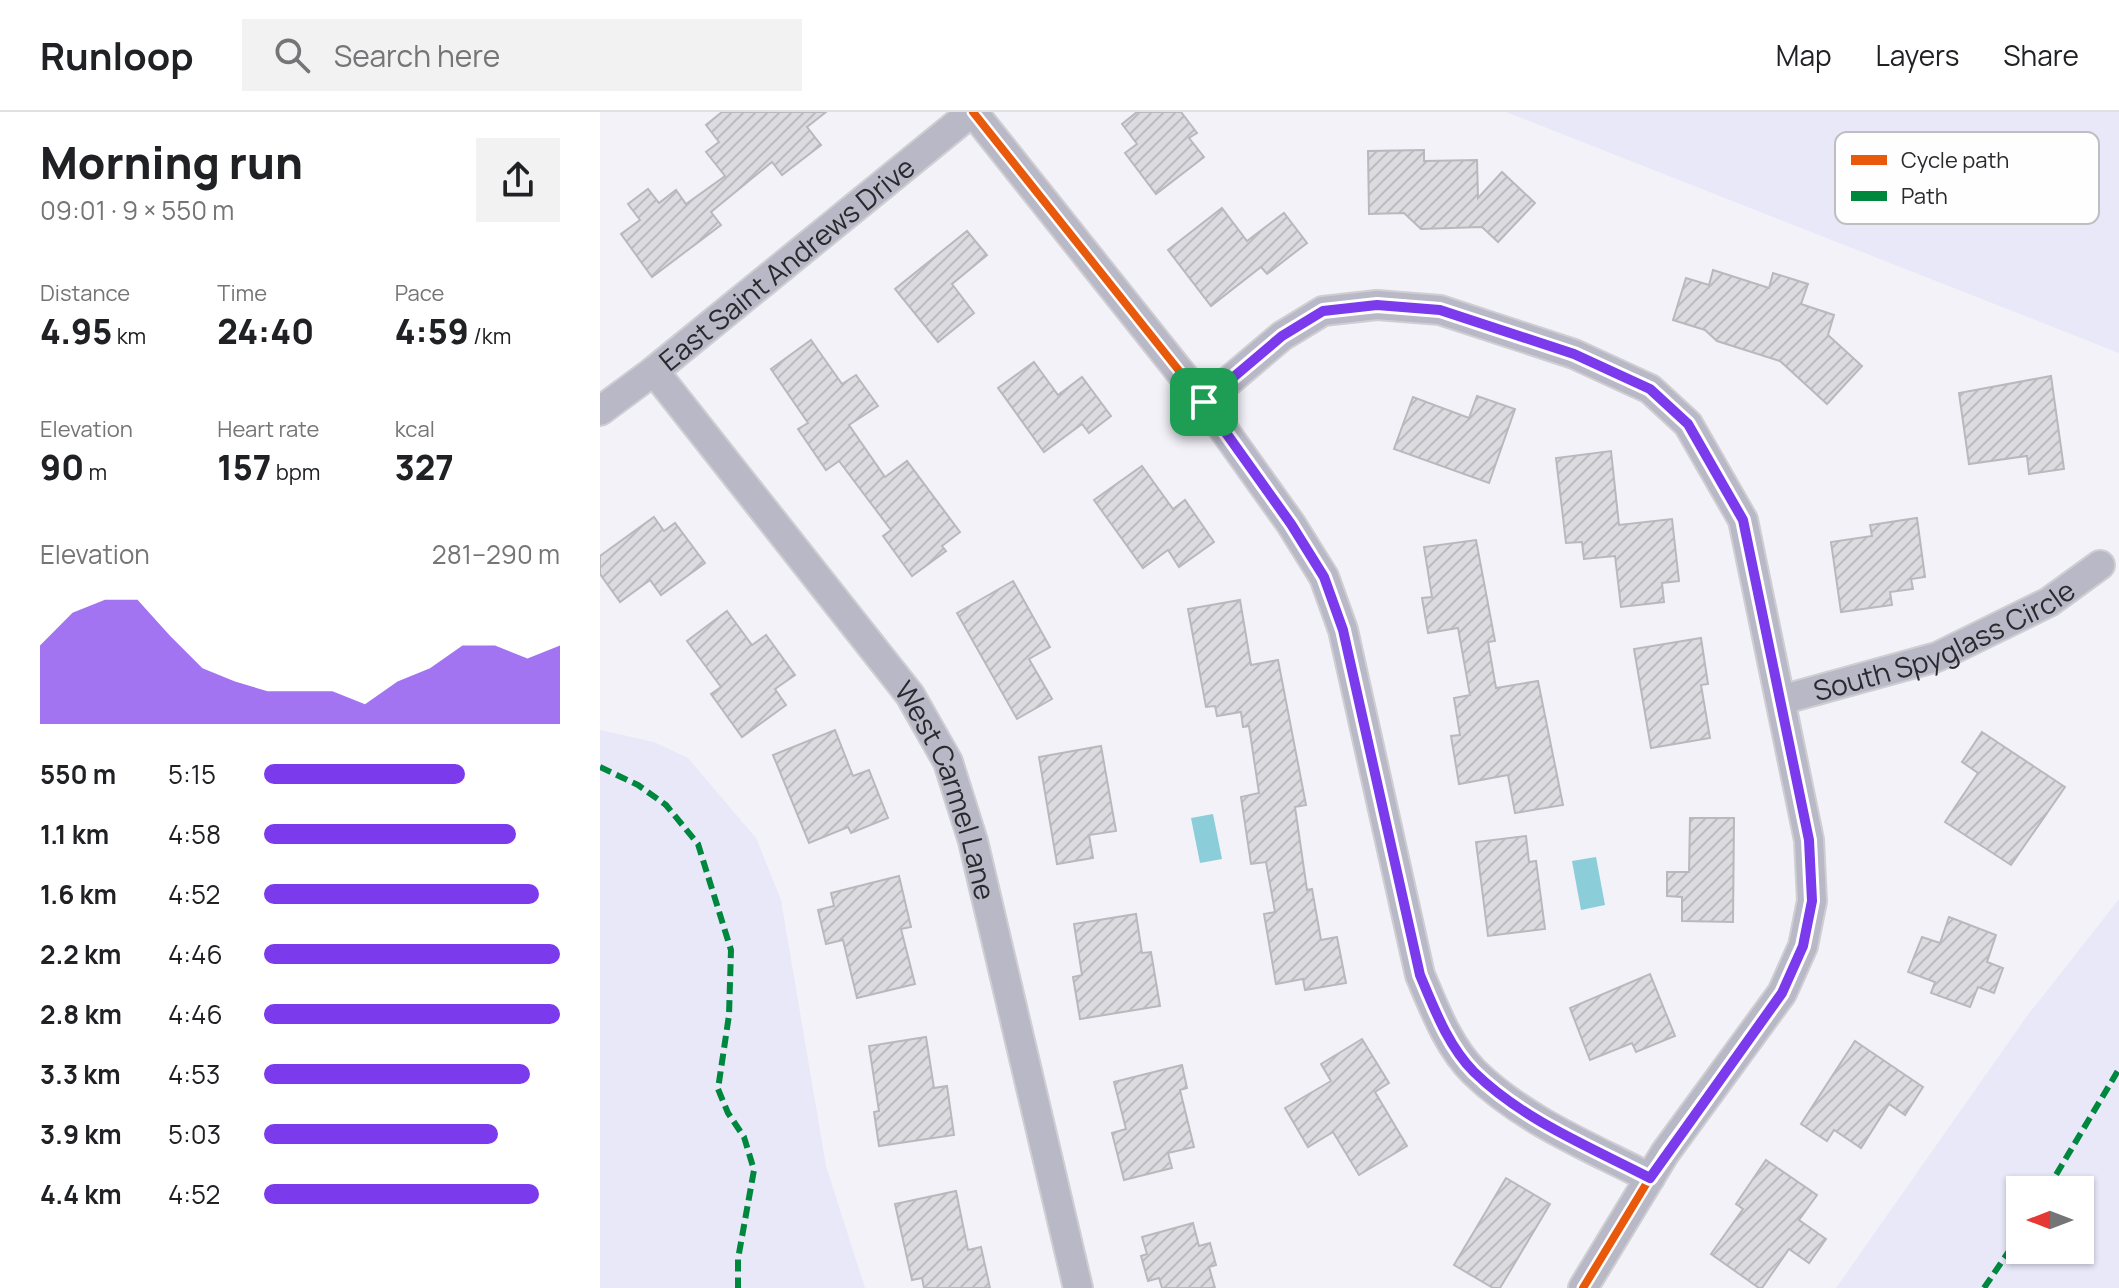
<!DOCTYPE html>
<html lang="en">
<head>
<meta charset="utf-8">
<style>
  body { margin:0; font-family:Manrope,sans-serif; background:#f2f2f2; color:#202124; height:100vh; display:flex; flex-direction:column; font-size:30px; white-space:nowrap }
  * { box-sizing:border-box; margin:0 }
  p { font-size:26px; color:#757577 }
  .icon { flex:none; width:44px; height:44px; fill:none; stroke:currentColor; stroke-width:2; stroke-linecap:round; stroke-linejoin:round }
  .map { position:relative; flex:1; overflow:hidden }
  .details { display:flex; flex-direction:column; background:#fff; width:600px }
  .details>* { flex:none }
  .needle { width:52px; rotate:270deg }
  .fabs { position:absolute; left:1406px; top:1064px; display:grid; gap:16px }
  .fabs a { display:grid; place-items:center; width:88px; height:88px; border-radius:0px; background:#fff; box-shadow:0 2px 6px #0004; font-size:40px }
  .pin { position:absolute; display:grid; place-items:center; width:68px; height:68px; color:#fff; margin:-34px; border-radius:16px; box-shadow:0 4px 12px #0006 }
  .round { display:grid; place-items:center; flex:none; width:84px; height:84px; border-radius:0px; background:#f2f2f2 }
  .summary { display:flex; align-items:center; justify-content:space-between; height:136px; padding:0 40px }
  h1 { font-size:44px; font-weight:800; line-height:60px }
  .figures { display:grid; grid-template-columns:repeat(3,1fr); gap:12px; height:136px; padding:8px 40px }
  .figures div { display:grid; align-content:center }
  .figures b { font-size:34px; font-weight:800 }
  .figures small { font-size:22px; font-weight:400 }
  .figures p { font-size:22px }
  .chart { height:224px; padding:16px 40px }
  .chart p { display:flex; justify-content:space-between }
  .chart svg { width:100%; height:144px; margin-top:8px; fill:#7c3aed; opacity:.7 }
  ul { padding:0 40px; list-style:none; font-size:26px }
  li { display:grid; grid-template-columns:128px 96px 1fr; align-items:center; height:60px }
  li i { height:20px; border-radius:10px; background:#7c3aed }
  header { display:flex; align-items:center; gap:48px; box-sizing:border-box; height:112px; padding:0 40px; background:#fff; border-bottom:2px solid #e0e0e0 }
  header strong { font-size:38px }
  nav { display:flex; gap:44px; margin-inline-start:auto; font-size:28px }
  .search { width:560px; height:72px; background:#f2f2f2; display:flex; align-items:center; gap:20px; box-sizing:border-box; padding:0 28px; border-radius:0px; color:#757577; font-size:30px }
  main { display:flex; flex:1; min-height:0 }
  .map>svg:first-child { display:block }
  .grass { fill:#e8e8f9; fill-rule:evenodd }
  .water { fill:#8bcdd8 }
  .building { fill:url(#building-hatch); stroke:#b9b9bd; stroke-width:2 }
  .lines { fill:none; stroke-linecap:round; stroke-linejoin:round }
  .street-casing { stroke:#cfcfd3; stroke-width:32 }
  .street { stroke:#b8b8c7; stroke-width:28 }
  .quiet { stroke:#00873e; stroke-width:6; stroke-dasharray:12 6; stroke-linecap:butt }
  .cycleway-casing { stroke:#fefefe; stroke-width:13 }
  .cycleway { stroke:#e8590c; stroke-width:8 }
  .route-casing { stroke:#fff; stroke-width:16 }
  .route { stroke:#7c3aed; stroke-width:10 }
  .labels { text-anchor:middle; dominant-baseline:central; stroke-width:8; stroke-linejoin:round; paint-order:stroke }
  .street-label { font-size:28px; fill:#2a2a2e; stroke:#fefefe }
  .key { fill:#fefefe; stroke:#bebec0; stroke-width:2 }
  .key-label { font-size:22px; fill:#2a2a2e }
</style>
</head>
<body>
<header>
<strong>Runloop</strong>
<div class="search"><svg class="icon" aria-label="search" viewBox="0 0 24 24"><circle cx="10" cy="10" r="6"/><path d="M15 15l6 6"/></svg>Search here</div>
<nav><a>Map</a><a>Layers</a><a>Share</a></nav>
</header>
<main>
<section class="details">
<div class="summary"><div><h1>Morning run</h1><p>09:01 · 9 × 550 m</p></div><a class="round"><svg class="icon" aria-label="share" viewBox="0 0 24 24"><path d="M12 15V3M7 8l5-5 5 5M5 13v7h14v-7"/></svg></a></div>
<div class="figures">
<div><p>Distance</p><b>4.95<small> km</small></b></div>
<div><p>Time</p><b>24:40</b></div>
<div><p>Pace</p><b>4:59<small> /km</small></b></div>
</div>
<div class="figures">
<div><p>Elevation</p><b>90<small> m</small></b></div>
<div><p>Heart rate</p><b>157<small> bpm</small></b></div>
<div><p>kcal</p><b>327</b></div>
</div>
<div class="chart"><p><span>Elevation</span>281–290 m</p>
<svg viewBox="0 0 160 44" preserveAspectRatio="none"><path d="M0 44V20L10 10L20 6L30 6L40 17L50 27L60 31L70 34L80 34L90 34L100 38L110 31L120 27L130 20L140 20L150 24L160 20V44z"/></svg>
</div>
<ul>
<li><b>550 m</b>5:15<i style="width:68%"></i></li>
<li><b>1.1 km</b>4:58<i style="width:85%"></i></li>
<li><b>1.6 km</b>4:52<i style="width:93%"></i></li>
<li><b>2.2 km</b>4:46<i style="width:100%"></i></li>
<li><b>2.8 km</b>4:46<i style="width:100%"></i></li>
<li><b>3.3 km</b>4:53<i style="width:90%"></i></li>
<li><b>3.9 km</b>5:03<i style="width:79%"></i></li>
<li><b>4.4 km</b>4:52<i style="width:93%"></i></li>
</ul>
</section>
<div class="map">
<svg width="1519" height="1176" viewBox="0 0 1519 1176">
  <defs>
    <pattern id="building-hatch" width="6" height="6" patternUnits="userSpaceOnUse" patternTransform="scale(2)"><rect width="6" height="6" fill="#dbdbe0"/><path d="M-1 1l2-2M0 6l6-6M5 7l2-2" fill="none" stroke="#bcbcc0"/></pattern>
  </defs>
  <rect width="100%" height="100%" fill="#f2f2f8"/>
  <g class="grass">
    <polygon points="906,0 1519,0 1519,241"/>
    <polygon points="0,618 54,630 88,646 156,726 181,788 226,1054 265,1176 0,1176"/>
    <path d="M1519,787V1176H1236L1427,904ZM1420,1078H1480V1138H1420Z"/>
  </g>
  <g class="water">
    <polygon points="613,702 622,747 600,751 591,706"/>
    <polygon points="996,745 1005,793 981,798 972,749"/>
  </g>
  <g class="building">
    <polygon points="122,0 226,0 207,15 221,33 182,63 172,50 111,100 121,113 52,165 21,122 40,108 28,92 48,77 59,91 76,78 86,92 125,64 106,40 119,30 106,13"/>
    <polygon points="537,0 581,0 597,21 589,26 604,45 556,82 525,41 537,32 522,12"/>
    <polygon points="824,38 824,49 877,48 878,86 902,60 935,91 898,130 882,115 821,117 804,101 769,102 768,39"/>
    <polygon points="622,96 647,129 684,101 707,131 667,162 661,155 611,194 568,138"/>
    <polygon points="367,119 387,143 352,172 374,201 338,230 295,177"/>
    <polygon points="1113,158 1169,176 1173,161 1208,172 1201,192 1234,203 1228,223 1262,254 1227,292 1180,249 1117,229 1105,218 1073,208 1086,166 1109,173"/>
    <polygon points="211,228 242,272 256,263 278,294 249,313 285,365 307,349 360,420 342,434 346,439 312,464 283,424 291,418 239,349 226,358 198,317 208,311 171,257"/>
    <polygon points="434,250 458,283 482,265 511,304 489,321 482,312 444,340 398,276"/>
    <polygon points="1451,264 1464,357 1429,362 1427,344 1369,352 1359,281"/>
    <polygon points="877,284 915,297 889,371 794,337 813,285 869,306"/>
    <polygon points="1011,339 1019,413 1072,407 1079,469 1062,471 1064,490 1021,495 1015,444 984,447 982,430 966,431 956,346"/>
    <polygon points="542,354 573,397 585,388 614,430 579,455 568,438 543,456 494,388"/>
    <polygon points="54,405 64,419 75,411 105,451 61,483 50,468 20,490 0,462 0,444"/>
    <polygon points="1317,406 1325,465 1311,467 1313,477 1290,480 1292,493 1241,500 1231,430 1272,424 1270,413"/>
    <polygon points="876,428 895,529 888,530 896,576 938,569 963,693 915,701 908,663 859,672 851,624 860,623 854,586 870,583 858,516 828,521 822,486 832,485 824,435"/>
    <polygon points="413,469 450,535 429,547 452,587 417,607 357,501"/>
    <polygon points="640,488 651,553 678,548 706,693 695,695 707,778 712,777 721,828 737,825 746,871 705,878 703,867 676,872 664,802 675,800 666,750 651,752 641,685 659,681 649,614 643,615 641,600 617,604 615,594 606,595 588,497"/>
    <polygon points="127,499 152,533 166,523 195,563 175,577 186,593 142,625 111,582 121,575 87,529"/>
    <polygon points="1101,526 1108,572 1101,573 1110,626 1051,636 1034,537"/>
    <polygon points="235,618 253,664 269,658 288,706 251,721 248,715 209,731 173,643"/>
    <polygon points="1382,620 1465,675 1411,753 1345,710 1378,661 1362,650"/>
    <polygon points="501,634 516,719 489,723 493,746 457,752 439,645"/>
    <polygon points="1090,706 1134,706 1133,810 1082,809 1082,785 1067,784 1067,760 1089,760"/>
    <polygon points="926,724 929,750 936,749 945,817 888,824 876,730"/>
    <polygon points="299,764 311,815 301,817 315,872 257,886 243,828 226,832 218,798 234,794 231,781"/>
    <polygon points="536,802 542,841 551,840 560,894 480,907 473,865 482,863 474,812"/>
    <polygon points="1349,805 1396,823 1387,850 1403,856 1394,881 1378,875 1370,895 1331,881 1335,870 1308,860 1322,825 1340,831"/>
    <polygon points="1050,862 1075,924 1036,940 1032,931 990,948 970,896"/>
    <polygon points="326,925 334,976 347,974 354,1023 279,1034 274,1000 279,999 269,934"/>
    <polygon points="762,927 789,971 775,980 807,1034 759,1063 733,1020 708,1035 685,996 731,969 721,952"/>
    <polygon points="1255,929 1323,975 1305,1003 1289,992 1261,1036 1234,1018 1227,1029 1201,1012"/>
    <polygon points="582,953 587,976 580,978 594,1035 568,1041 572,1056 524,1068 512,1021 526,1017 514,970"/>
    <polygon points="1166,1048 1217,1083 1199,1108 1226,1127 1209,1151 1189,1137 1162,1176 1159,1176 1111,1142 1143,1097 1136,1092"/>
    <polygon points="906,1066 950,1092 900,1176 893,1176 854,1153"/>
    <polygon points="356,1079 368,1138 381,1135 390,1176 324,1176 322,1166 312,1168 295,1092"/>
    <polygon points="593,1111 599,1134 610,1131 616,1153 609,1155 615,1176 562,1176 559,1166 548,1169 541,1144 547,1142 542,1125"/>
  </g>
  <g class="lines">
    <g class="street-casing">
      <g id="street">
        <path d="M373,0L604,290L691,412L724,465L743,518L820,863C834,896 848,934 874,960C923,1008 990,1035 1050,1066"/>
        <path id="s1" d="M54,259L310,583L348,650L373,729L478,1176"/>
        <polyline points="604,290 682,224 723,199 777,193 840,198 974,242 1050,277 1088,312 1143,408 1209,728 1212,789 1203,834 1182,881 1065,1041 983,1176"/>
        <path id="s2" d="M0,299L54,259L372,0"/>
        <path id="s3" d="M1181,588L1337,545L1449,490L1500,453"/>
      </g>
    </g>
    <use href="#street" class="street"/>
    <g class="quiet">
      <polyline points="0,655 38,673 66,693 98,732 131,838 129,903 118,977 128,1001 144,1025 154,1058 138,1147 138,1176"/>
      <polyline points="1447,1078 1519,957"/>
      <polyline points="1384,1176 1420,1123"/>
    </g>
    <g class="cycleway-casing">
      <g id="cycleway">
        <path d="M373,0L604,290L691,412L724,465L743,518L820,863C834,896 848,934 874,960C923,1008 990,1035 1050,1066"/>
        <polyline points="604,290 682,224 723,199 777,193 840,198 974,242 1050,277 1088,312 1143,408 1209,728 1212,789 1203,834 1182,881 1065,1041 983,1176"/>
      </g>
    </g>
    <use href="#cycleway" class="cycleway"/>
  </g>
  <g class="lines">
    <g class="route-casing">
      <path id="route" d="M777,193L840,198L974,242L1050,277L1088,312L1143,408L1209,728L1212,789L1203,834L1182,881L1050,1066C990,1035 923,1008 874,960C848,934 834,896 820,863L743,518L724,465L691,412L604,290L682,224L723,199Z"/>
    </g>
    <use href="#route" class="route"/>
  </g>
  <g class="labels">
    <g class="street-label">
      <text stroke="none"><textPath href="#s2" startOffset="238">East Saint Andrews Drive</textPath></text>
      <text stroke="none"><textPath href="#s3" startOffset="174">South Spyglass Circle</textPath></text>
      <text stroke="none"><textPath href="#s1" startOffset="516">West Carmel Lane</textPath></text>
    </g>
  </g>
  <rect x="1235" y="20" width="264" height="92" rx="12" class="key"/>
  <rect x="1251" y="43" width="36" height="10" fill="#e8590c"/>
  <rect x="1251" y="79" width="36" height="10" fill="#00873e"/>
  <g class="key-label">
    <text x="1301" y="56">Cycle path</text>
    <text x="1301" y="92">Path</text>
  </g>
</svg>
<div class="fabs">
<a><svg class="needle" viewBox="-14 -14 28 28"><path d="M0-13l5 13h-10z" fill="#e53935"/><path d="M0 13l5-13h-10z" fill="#757577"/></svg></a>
</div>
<div class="pin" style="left:604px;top:290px;background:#1e9e55"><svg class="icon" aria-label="arrive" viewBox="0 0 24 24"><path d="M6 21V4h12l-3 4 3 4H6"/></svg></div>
</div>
</main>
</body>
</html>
